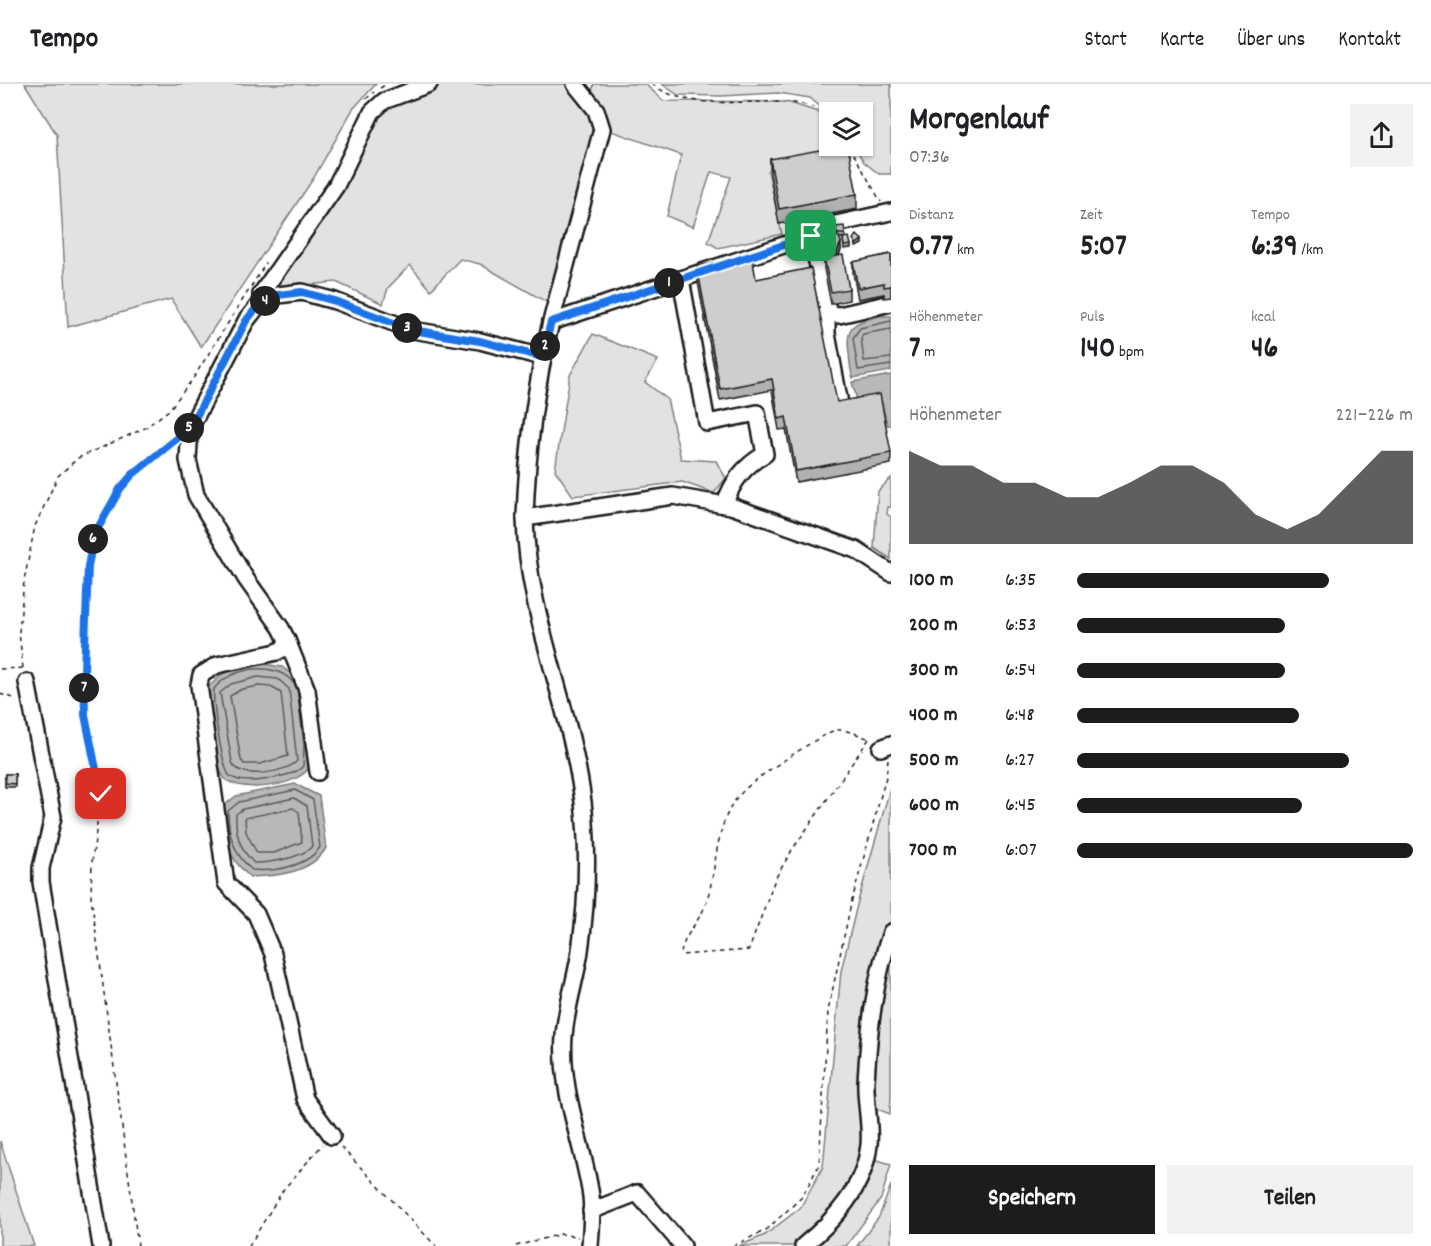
<!DOCTYPE html>
<html lang="de">
<head>
<meta charset="utf-8">
<style>
  body { margin:0; font-family:Dekko,sans-serif; background:#f2f2f2; color:#202124; height:100vh; display:flex; flex-direction:column; font-size:22px; white-space:nowrap }
  * { box-sizing:border-box; margin:0 }
  p { font-size:20px; color:#757577 }
  .icon { flex:none; width:33px; height:33px; fill:none; stroke:currentColor; stroke-width:2; stroke-linecap:round; stroke-linejoin:round }
  .map { position:relative; flex:1; overflow:hidden }
  .panel { display:flex; flex-direction:column; background:#fff; width:540px }
  .panel>* { flex:none }
  .controls { position:absolute; left:819px; top:18px; display:grid; gap:12px }
  .controls a { display:grid; place-items:center; width:54px; height:54px; border-radius:0px; background:#fff; box-shadow:0 2px 4px #0004; font-size:30px }
  .pin { position:absolute; display:grid; place-items:center; width:51px; height:51px; color:#fff; margin:-26px; border-radius:12px; box-shadow:0 3px 9px #0006 }
  .km { position:absolute; width:30px; height:30px; margin:-15px; border-radius:50%; background:#222; color:#fff; font-size:16px; line-height:30px; text-align:center }
  .round { display:grid; place-items:center; flex:none; width:63px; height:63px; border-radius:0px; background:#f2f2f2 }
  .headline { display:flex; align-items:center; justify-content:space-between; height:102px; padding:0 18px }
  h1 { font-size:33px; font-weight:800; line-height:45px }
  .figures { display:grid; grid-template-columns:repeat(3,1fr); gap:9px; height:102px; padding:6px 18px }
  .figures div { display:grid; align-content:center }
  .figures b { font-size:30px; font-weight:800 }
  .figures small { font-size:16px; font-weight:400 }
  .figures p { font-size:16px }
  .chart { height:168px; padding:12px 18px }
  .chart p { display:flex; justify-content:space-between }
  .chart svg { width:100%; height:108px; margin-top:6px; fill:#1c1c1c; opacity:.7 }
  .action { display:flex; gap:12px; margin-top:auto; padding:12px 18px }
  .action a { flex:1; height:69px; border-radius:0px; background:#1c1c1c; color:#fff; font-size:24px; font-weight:800; line-height:69px; text-align:center }
  .action a+a { background:#f2f2f2; color:#202124 }
  ul { padding:0 18px; list-style:none; font-size:20px }
  li { display:grid; grid-template-columns:96px 72px 1fr; align-items:center; height:45px }
  li i { height:15px; border-radius:8px; background:#1c1c1c }
  header { display:flex; align-items:center; gap:36px; box-sizing:border-box; height:84px; padding:0 30px; background:#fff; border-bottom:2px solid #e0e0e0 }
  header strong { font-size:28px }
  nav { display:flex; gap:33px; margin-inline-start:auto; font-size:21px }
  main { display:flex; flex:1; min-height:0 }
  .map>svg:first-child { display:block }
  .green { fill:#e2e2e2; stroke:#7f7f7f; stroke-width:1.5 }
  .water { fill:#b8b8b8; stroke:#7a7a7a; stroke-width:1.5 }
  .lines { fill:none; stroke-linecap:round; stroke-linejoin:round }
  .shore { stroke:#5a5a5a; stroke-width:1.5 }
  .minor-casing { stroke:#1c1c1c; stroke-width:20 }
  .path { stroke:#1c1c1c; stroke-width:1.5; stroke-dasharray:4.5 4.5; stroke-linecap:butt }
  .minor { stroke:#fff; stroke-width:15 }
  .wall { fill:#b1b1b1; stroke:#1c1c1c; stroke-width:1.5 }
  .shaded-wall { fill:#909090; stroke:#1c1c1c; stroke-width:1.5 }
  .building { fill:#cecece; stroke:#1c1c1c; stroke-width:1.5 }
  .route-casing { stroke:#fff; stroke-width:12 }
  .route { stroke:#1a73e8; stroke-width:8 }
</style>
</head>
<body>
<header>
<strong>Tempo</strong>
<nav><a>Start</a><a>Karte</a><a>Über uns</a><a>Kontakt</a></nav>
</header>
<main>
<div class="map">
<svg width="891" height="1162" viewBox="0 0 891 1162">
  <rect width="100%" height="100%" fill="#fff"/>
  <filter id="ink" filterUnits="userSpaceOnUse"><feTurbulence type="fractalNoise" baseFrequency=".0167" numOctaves="2"/><feDisplacementMap in="SourceGraphic" scale="12" xChannelSelector="R" yChannelSelector="G"/><feConvolveMatrix kernelMatrix="1 2 1 2 8 2 1 2 1" color-interpolation-filters="sRGB"/></filter>
  <g filter="url(#ink)">
    <g class="green">
      <polygon points="25,0 376,0 353,25 313,95 201,263 171,215 68,243 57,51"/>
      <polygon points="431,0 567,0 581,13 594,47 584,91 546,218 480,180 460,175 431,206 410,181 388,204 383,220 336,198 268,205 380,22"/>
      <polygon points="594,0 645,0 664,17 787,18 818,28 829,43 830,62 843,62 850,71 768,87 782,150 718,164 708,158 731,93 711,88 693,143 667,132 681,71 605,45 590,14"/>
      <polygon points="662,0 891,0 891,90 879,90 864,78 854,62 862,62 862,28 829,30 810,14 778,9 721,12 678,11"/>
      <polygon points="593,250 658,276 645,298 667,315 681,375 716,377 726,394 714,409 682,398 573,412 555,386 570,291"/>
      <polygon points="891,394 891,423 888,423 887,430 891,433 891,475 874,464 878,407"/>
      <polygon points="891,701 891,838 875,884 862,1067 851,1107 796,1162 739,1162 765,1151 800,1124 823,1083 841,887 857,821"/>
      <polygon points="891,864 891,1012 890,1030 872,1023 874,947"/>
      <polygon points="0,1057 34,1162 0,1162"/>
      <polygon points="874,1075 891,1080 881,1115 846,1162 813,1162 840,1136 863,1106"/>
      <polygon points="891,1101 891,1162 857,1162 879,1133"/>
    </g>
    <g class="water">
      <path d="M880,232H891V287L853,294C850,286 850,278 849,270C845,239 854,239 880,232Z"/>
      <polygon points="891,291 891,341 887,341 882,319 863,322 857,316 852,298"/>
      <path d="M257,579L282,583L300,597L311,680C304,702 240,711 224,694C215,683 206,619 207,604L225,588Z"/>
      <path d="M295,700L319,712L326,764C311,789 278,792 250,793C226,772 224,755 221,724L236,712Z"/>
    </g>
    <g class="lines">
      <g class="shore">
        <polyline points="891,237 860,244 853,254 858,286 891,281"/>
        <polyline points="891,245 863,250 861,254 864,277 891,274"/>
        <path d="M258,593L278,595L289,605L297,677C286,689 238,697 232,678L220,609L231,600Z"/>
        <path d="M295,601C277,575 231,583 214,605C212,617 222,682 229,691C238,700 258,697 269,695C281,692 295,691 303,682L304,661L297,604"/>
        <polygon points="259,602 271,603 281,609 288,672 260,680 244,680 241,676 230,612 242,605"/>
        <path d="M295,706L313,716L320,763C307,783 273,788 252,786C234,771 228,751 228,727L239,718Z"/>
        <path d="M294,714L307,722L312,762C303,774 269,779 254,779C240,766 235,748 236,730L243,725Z"/>
        <polygon points="293,724 299,728 302,758 274,769 257,769 246,748 245,734"/>
      </g>
      <g class="minor-casing">
        <g id="minor">
          <polyline points="811,152 829,230 839,231 891,219"/>
          <path d="M681,195L707,339L757,329L765,370C743,383 733,397 724,421"/>
          <polyline points="261,218 261,210 336,102 372,28 384,17 429,0"/>
          <polyline points="827,228 827,250 841,325"/>
          <polyline points="551,238 602,45 596,26 575,0"/>
          <path d="M525,434C527,368 535,303 551,238L811,152L822,143L891,128"/>
          <polyline points="287,556 307,606 318,688"/>
          <polyline points="27,598 53,733 41,784 41,798 101,1162"/>
          <polyline points="881,664 891,660"/>
          <polyline points="332,1052 305,1015 273,870 256,830 226,799 199,601 201,591 217,581 277,568 284,564 287,556 281,544 246,495 196,411 188,376 190,344 246,237 261,218 278,211 302,208 335,217 412,246 480,257 542,273"/>
          <polyline points="591,1127 637,1109 683,1162"/>
          <path d="M590,1162C591,1146 593,1128 591,1112C583,1058 560,1008 564,952C566,924 576,895 580,867C587,818 589,768 583,718C571,621 527,533 525,434L673,412L731,422L856,466L891,489"/>
          <path d="M803,1162C835,1136 864,1104 869,1061C871,1040 865,1018 866,997C869,946 874,897 891,848"/>
        </g>
      </g>
      <g class="path">
        <path d="M652,0C701,38 790,0 830,32"/>
        <polyline points="380,4 387,0"/>
        <polyline points="366,15 374,8"/>
        <polyline points="849,62 881,118"/>
        <polyline points="23,584 19,548 24,497 35,442 58,392 78,374 145,344 169,326 192,296 266,179"/>
        <polyline points="0,585 23,584"/>
        <polyline points="0,610 17,615"/>
        <path d="M869,655L792,766L775,795L749,866L681,871C682,853 699,838 705,822C716,791 714,759 728,728C733,718 742,707 751,700C761,691 826,647 836,646C846,645 863,652 871,656"/>
        <polyline points="341,1063 436,1162"/>
        <polyline points="138,1162 91,812 92,778 101,710 85,631 88,481 94,451 120,405 147,376 177,353"/>
        <polyline points="249,1162 283,1106 323,1060"/>
        <polyline points="516,1162 561,1150 578,1153"/>
        <polyline points="733,1162 766,1146 802,1113 819,1081 828,927 851,820 886,693 888,675"/>
      </g>
      <use href="#minor" class="minor"/>
    </g>
    <g class="wall">
      <polygon points="770,75 857,110 857,125 779,140 770,90"/>
      <polygon points="836,143 845,150 845,154 839,154 841,166 839,171 849,205 849,216 831,220 824,185 824,174 828,173 824,170 824,157 825,156 823,152 823,149 837,152"/>
      <polygon points="843,154 851,161 851,164 844,165"/>
      <polygon points="891,170 891,213 884,214 884,210 858,215 853,189 853,178"/>
      <polygon points="697,182 756,195 837,318 891,369 891,380 796,398 786,345 779,346 772,306 720,316 697,193"/>
      <rect x="5" y="690" width="10" height="13"/>
    </g>
    <g class="shaded-wall">
      <polygon points="862,156 862,160 856,163 856,160"/>
      <polygon points="841,158 841,166 837,175 837,168"/>
    </g>
    <g class="building">
      <polygon points="841,62 848,62 857,110 779,125 770,75"/>
      <polygon points="844,142 845,150 837,150 836,143"/>
      <polygon points="829,144 833,151 831,150 827,154 823,149"/>
      <polygon points="831,150 839,153 841,158 837,168 831,168 824,162 824,157"/>
      <polygon points="857,151 862,156 856,160 853,155"/>
      <polygon points="849,153 851,161 844,162 843,154"/>
      <polygon points="891,170 891,202 884,203 884,199 858,204 853,178"/>
      <polygon points="843,171 849,205 831,208 824,174"/>
      <polygon points="752,172 756,195 811,184 837,318 880,310 891,369 796,387 786,333 779,335 772,295 720,305 697,182"/>
      <polygon points="5,690 15,690 15,700 5,699"/>
    </g>
  </g>
  <g class="lines" filter="url(#ink)">
    <g class="route-casing">
      <polyline id="route" points="101,710 85,631 84,587 88,482 94,451 120,405 132,391 190,344 246,237 261,218 278,211 302,208 335,217 412,246 480,257 542,273 551,238 811,152"/>
    </g>
    <use href="#route" class="route"/>
  </g>
</svg>
<div class="controls">
<a><svg class="icon" aria-label="layers" viewBox="0 0 24 24"><path d="M12 4l9 5-9 5-9-5zM3 14l9 5 9-5"/></svg></a>
</div>
<div class="pin" style="left:811px;top:152px;background:#1e9e55"><svg class="icon" aria-label="arrive" viewBox="0 0 24 24"><path d="M6 21V4h12l-3 4 3 4H6"/></svg></div>
<div class="pin" style="left:101px;top:710px;background:#d93025"><svg class="icon" aria-label="check" viewBox="0 0 24 24"><path d="M5 12l5 5 9-10"/></svg></div>
<b class="km" style="left:669px;top:199px">1</b>
<b class="km" style="left:545px;top:262px">2</b>
<b class="km" style="left:407px;top:244px">3</b>
<b class="km" style="left:265px;top:217px">4</b>
<b class="km" style="left:189px;top:344px">5</b>
<b class="km" style="left:93px;top:455px">6</b>
<b class="km" style="left:84px;top:604px">7</b>
</div>
<section class="panel">
<div class="headline"><div><h1>Morgenlauf</h1><p>07:36</p></div><a class="round"><svg class="icon" aria-label="share" viewBox="0 0 24 24"><path d="M12 15V3M7 8l5-5 5 5M5 13v7h14v-7"/></svg></a></div>
<div class="figures">
<div><p>Distanz</p><b>0.77<small> km</small></b></div>
<div><p>Zeit</p><b>5:07</b></div>
<div><p>Tempo</p><b>6:39<small> /km</small></b></div>
</div>
<div class="figures">
<div><p>Höhenmeter</p><b>7<small> m</small></b></div>
<div><p>Puls</p><b>140<small> bpm</small></b></div>
<div><p>kcal</p><b>46</b></div>
</div>
<div class="chart"><p><span>Höhenmeter</span>221–226 m</p>
<svg viewBox="0 0 160 44" preserveAspectRatio="none"><path d="M0 44V6L10 12L20 12L30 19L40 19L50 25L60 25L70 19L80 12L90 12L100 19L110 32L120 38L130 32L140 19L150 6L160 6V44z"/></svg>
</div>
<ul>
<li><b>100 m</b>6:35<i style="width:75%"></i></li>
<li><b>200 m</b>6:53<i style="width:62%"></i></li>
<li><b>300 m</b>6:54<i style="width:62%"></i></li>
<li><b>400 m</b>6:48<i style="width:66%"></i></li>
<li><b>500 m</b>6:27<i style="width:81%"></i></li>
<li><b>600 m</b>6:45<i style="width:67%"></i></li>
<li><b>700 m</b>6:07<i style="width:100%"></i></li>
</ul>
<div class="action"><a>Speichern</a><a>Teilen</a></div>
</section>
</main>
</body>
</html>
